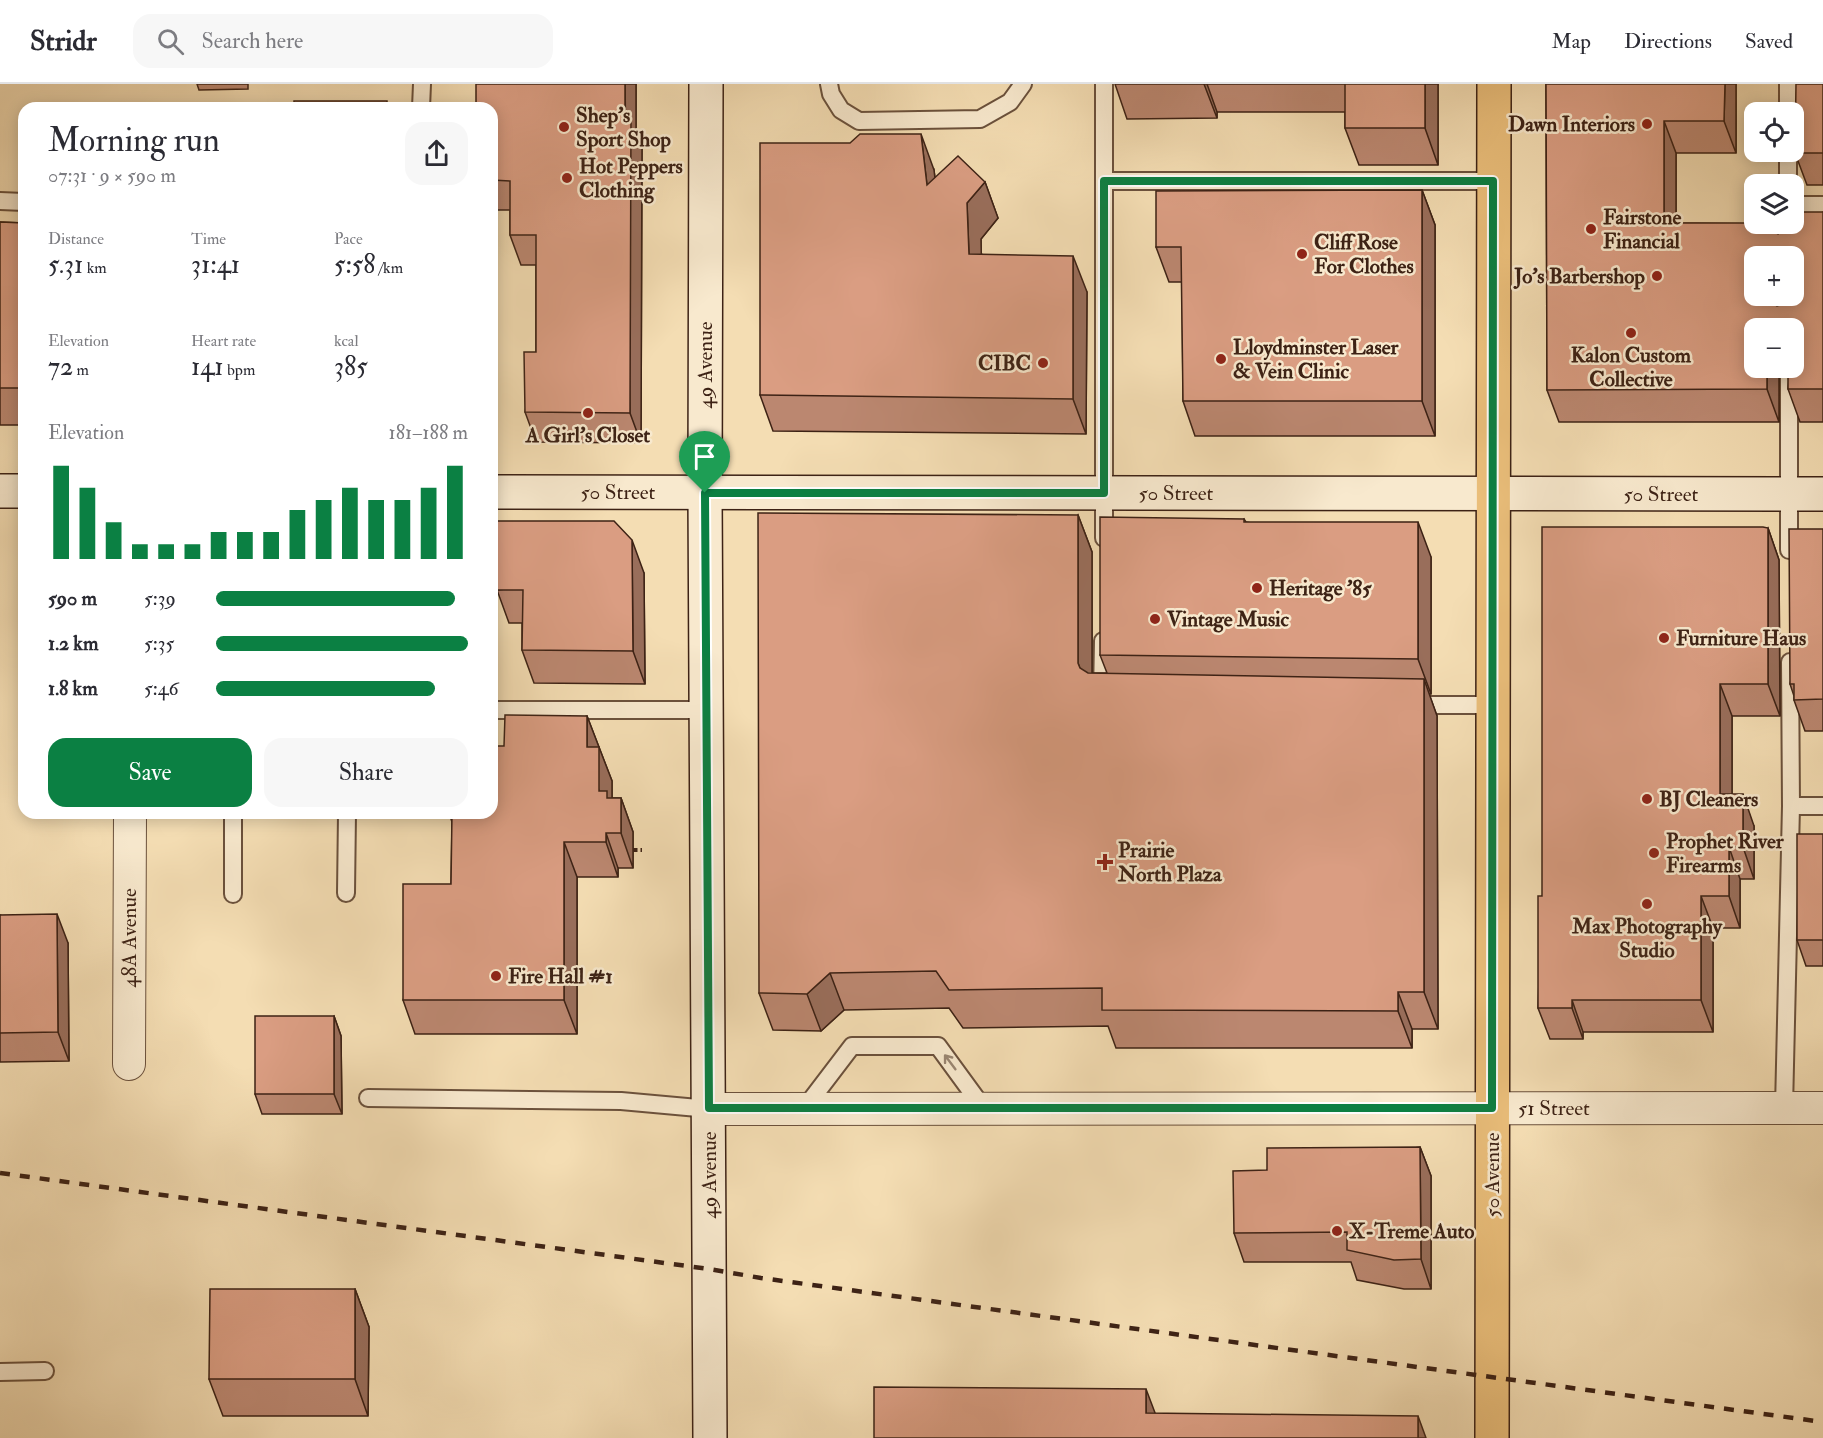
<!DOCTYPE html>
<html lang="en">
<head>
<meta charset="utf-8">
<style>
  body { margin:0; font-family:"IM FELL Double Pica",serif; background:#f7f7f7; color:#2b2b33; height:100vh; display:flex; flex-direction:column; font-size:22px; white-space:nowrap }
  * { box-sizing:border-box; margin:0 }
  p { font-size:20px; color:#7c7c81 }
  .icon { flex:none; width:33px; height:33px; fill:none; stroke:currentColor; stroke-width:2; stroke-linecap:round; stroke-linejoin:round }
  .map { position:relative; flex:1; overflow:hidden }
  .sheet { position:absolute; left:18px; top:18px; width:480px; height:717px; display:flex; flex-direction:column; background:#fff; border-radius:18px; box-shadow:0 3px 15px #0003 }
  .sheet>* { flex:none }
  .buttons { position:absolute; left:1744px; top:18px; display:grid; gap:12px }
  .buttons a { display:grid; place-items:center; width:60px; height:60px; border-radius:12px; background:#fff; box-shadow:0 3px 15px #0003; font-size:30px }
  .pin { position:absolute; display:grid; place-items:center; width:51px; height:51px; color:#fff; margin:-62px -26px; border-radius:50% 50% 50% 0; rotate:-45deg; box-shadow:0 0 6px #0007 }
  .pin .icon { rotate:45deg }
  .round { display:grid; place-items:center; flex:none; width:63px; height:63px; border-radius:18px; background:#f7f7f7 }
  .summary { display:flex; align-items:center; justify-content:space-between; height:102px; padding:0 30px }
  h1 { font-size:33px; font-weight:600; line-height:45px }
  .metrics { display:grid; grid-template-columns:repeat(3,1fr); gap:9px; height:102px; padding:6px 30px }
  .metrics div { display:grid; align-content:center }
  .metrics b { font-size:26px; font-weight:600 }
  .metrics small { font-size:16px; font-weight:400 }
  .metrics p { font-size:16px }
  .chart { height:168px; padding:12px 30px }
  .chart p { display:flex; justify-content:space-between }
  .chart svg { width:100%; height:108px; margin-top:6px; stroke:#0b8043; stroke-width:6 }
  .cta { display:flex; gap:12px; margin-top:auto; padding:12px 30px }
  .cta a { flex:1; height:69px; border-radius:18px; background:#0b8043; color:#fff; font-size:24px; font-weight:600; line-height:69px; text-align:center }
  .cta a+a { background:#f7f7f7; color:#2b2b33 }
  ul { padding:0 30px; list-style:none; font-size:20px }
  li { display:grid; grid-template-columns:96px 72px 1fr; align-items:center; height:45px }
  li i { height:15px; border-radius:8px; background:#0b8043 }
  header { display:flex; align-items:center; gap:36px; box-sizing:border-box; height:84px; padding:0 30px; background:#fff; border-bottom:2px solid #e1e1e2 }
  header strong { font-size:28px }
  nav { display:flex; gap:33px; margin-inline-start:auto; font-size:21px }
  .search { width:420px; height:54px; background:#f7f7f7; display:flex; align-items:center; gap:15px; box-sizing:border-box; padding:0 21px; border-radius:18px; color:#7c7c81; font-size:22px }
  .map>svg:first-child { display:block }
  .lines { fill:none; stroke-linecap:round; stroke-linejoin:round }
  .lane-casing { stroke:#6b513c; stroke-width:20 }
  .street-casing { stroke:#6b513c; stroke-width:34 }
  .secondary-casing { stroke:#3d2215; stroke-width:36 }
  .primary-casing { stroke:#3d2215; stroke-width:36 }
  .path { stroke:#3d2215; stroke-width:4; stroke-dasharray:4.5 3; stroke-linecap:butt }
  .lane { stroke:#f8e9ce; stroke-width:16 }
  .street { stroke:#f8e9ce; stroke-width:32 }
  .secondary { stroke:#f8e9ce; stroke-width:33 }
  .primary { stroke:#eabe7a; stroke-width:33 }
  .rail { stroke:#3d2215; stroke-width:4.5; stroke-dasharray:10 10; stroke-linecap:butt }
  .wall { fill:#bb8770; stroke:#3d2215; stroke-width:1.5; fill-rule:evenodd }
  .shaded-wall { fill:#996e5b; stroke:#3d2215; stroke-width:1.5 }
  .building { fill:#da9d82; stroke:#3d2215; stroke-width:1.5; fill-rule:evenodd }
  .oneway { stroke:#9a8672 }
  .route-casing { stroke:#fff; stroke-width:12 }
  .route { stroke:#0b8043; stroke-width:8 }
  .poi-dot { fill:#8f2418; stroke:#f8e9ce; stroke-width:2 }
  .labels { text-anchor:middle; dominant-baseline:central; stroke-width:5; stroke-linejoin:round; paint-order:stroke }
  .poi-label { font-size:21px; font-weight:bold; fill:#3d2215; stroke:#f8e9ce; text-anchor:start }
  .street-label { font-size:21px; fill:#3d2215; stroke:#f8e9ce }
</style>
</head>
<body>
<header>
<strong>Stridr</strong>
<div class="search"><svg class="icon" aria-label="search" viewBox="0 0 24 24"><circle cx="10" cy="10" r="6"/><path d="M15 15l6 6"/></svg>Search here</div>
<nav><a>Map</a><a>Directions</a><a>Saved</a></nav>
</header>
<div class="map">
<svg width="1823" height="1354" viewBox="0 0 1823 1354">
  <rect width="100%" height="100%" fill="#f4ddb3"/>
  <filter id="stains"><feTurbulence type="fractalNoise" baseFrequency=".00333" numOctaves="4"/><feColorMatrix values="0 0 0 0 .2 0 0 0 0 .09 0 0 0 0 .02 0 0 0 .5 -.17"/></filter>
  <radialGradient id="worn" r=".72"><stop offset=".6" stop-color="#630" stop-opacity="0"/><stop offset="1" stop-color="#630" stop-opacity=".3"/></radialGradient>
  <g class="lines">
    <g class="lane-casing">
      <g id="lane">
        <polyline points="829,0 831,10 841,26 859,37 980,35 1010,18 1023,0"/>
        <polyline points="1104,0 1104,97 1493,97"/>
        <polyline points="1788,0 1788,28"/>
        <polyline points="421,24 422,0"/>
        <polyline points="1788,68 1788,100"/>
        <polyline points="0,117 24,118"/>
        <polyline points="1794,121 1823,121"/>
        <polyline points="1104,454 1104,97"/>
        <polyline points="1789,466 1789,284"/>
        <polyline points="1102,610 1103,557"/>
        <polyline points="1412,621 1492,621"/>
        <polyline points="492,626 706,626"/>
        <polyline points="1791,722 1823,722"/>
        <polyline points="233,729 233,810"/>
        <polyline points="346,809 347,729"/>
        <polyline points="368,1014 621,1017 709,1025"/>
        <polyline points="1784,1024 1791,722 1790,578"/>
        <polyline points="804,1025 852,962 938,962 984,1025"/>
        <polyline points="0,1288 45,1287"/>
      </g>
    </g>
    <g class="street-casing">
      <g id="street">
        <polyline points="129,980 130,729"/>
        <polyline points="709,1025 1823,1024"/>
      </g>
    </g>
    <g class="secondary-casing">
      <g id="secondary">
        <polyline points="706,0 705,409 710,1354"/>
        <polyline points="0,407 24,407"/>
        <polyline points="492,408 1823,410"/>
      </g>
    </g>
    <g class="primary-casing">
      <polyline id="primary" points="1492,1354 1494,0"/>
    </g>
    <polyline class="path" points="633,766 642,766"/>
    <use href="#lane" class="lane"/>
    <use href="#street" class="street"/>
    <use href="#secondary" class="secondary"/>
    <use href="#primary" class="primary"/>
    <polyline class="rail" points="0,1089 709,1185 761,1194 1823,1338"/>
  </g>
  <g class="wall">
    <polygon points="197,0 248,0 248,5 199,6"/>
    <polygon points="636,0 636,47 642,63 641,359 536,358 525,328 536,268 536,181 521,181 510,151 510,126 492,126 492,24"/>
    <polygon points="1115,0 1438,0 1438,81 1359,81 1345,44 1345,28 1217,28 1217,34 1127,35"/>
    <path d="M1546,0H1736V69H1676V139L1767,140L1769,146L1778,150L1823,128V338H1800L1788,305L1794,244H1755L1779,284V338H1559L1547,306ZM1755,172H1794L1788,212L1783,220L1779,221V212Z"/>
    <polygon points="1823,0 1823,101 1807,101 1795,69"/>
    <polygon points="934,86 935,94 985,98 998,134 981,155 981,170 1087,208 1086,350 773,347 760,311"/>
    <polygon points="1422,106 1435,141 1435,352 1195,352 1183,317 1182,198 1169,198 1156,163"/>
    <polygon points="0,138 24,139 24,341 0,341"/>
    <polygon points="1078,431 1092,468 1092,589 1107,589 1100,571 1244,435 1246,438 1431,473 1431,610 1429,610 1437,632 1438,945 1412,945 1412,964 1116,964 1108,942 963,944 949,924 844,926 821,947 773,946 759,909"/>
    <polygon points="1768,444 1779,476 1780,632 1732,632 1732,710 1754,742 1754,795 1740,795 1740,844 1713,844 1713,948 1583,948 1583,955 1550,955 1538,924 1542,812"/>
    <polygon points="1823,445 1823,647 1805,647 1794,616 1794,612 1790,600"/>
    <polygon points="644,489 645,600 534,599 522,566 522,539 509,539 497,506"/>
    <polygon points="587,632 612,697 612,714 621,714 633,748 633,784 618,784 618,793 577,793 577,950 415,950 403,916 451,800 452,738 449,729 492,729 504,662"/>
    <polygon points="1823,750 1823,882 1806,882 1797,856"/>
    <polygon points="0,831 68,859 69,977 0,978"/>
    <polygon points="334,932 341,952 342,1030 262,1030 255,1010"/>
    <polygon points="1420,1063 1431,1092 1431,1205 1404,1205 1357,1196 1351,1178 1244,1178 1234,1149 1267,1086"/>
    <polygon points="355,1205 369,1243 368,1332 223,1332 209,1295"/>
  </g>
  <g class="shaded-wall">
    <polygon points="625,0 636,0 636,47 642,63 641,359 630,329"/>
    <polygon points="1204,0 1207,0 1217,28 1217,34"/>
    <polygon points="1425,0 1438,0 1438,81 1425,44"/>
    <polygon points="1725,0 1736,0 1736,69 1724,37"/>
    <polygon points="1664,37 1676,69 1676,171 1664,139"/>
    <polygon points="921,50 934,86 940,137 927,101"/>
    <polygon points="985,98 998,134 981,155 982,206 969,170 967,119"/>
    <polygon points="1422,106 1435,141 1435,352 1422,317"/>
    <polygon points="1073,172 1087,208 1086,350 1073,315"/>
    <polygon points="1767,212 1779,212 1779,241 1777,241"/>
    <polygon points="1767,284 1779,284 1779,338 1767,305"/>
    <polygon points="1078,431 1092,468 1092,616 1078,579"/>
    <polygon points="1418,438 1431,473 1431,610 1418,575"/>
    <polygon points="1768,444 1779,476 1780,632 1768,600"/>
    <polygon points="632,456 644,489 645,600 633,567"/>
    <polygon points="1424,595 1437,632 1438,945 1424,908"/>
    <polygon points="1720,600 1732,632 1732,742 1720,710"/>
    <polygon points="587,632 612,697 612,719 599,707 587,663"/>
    <polygon points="1743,710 1754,742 1754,795 1743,763"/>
    <polygon points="621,714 633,748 633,784 621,749"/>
    <polygon points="606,749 618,784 618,793 606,758"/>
    <polygon points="564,758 577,793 577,950 564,916"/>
    <polygon points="1729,763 1740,795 1740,844 1729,812"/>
    <polygon points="1701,812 1713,844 1713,948 1701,916"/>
    <polygon points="57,830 68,859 69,977 58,948"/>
    <polygon points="830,889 844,926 821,947 807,910"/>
    <polygon points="1398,908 1412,945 1412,964 1398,927"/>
    <polygon points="1572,916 1583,948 1583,955 1572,924"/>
    <polygon points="334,932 341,952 342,1030 334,1010"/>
    <polygon points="1420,1063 1431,1092 1431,1205 1421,1175"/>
    <polygon points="355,1205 369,1243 368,1332 355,1295"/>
    <polygon points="1146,1305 1160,1342 1146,1329"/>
    <polygon points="1418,1332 1426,1354 1418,1354"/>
  </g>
  <g class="building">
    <polygon points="476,0 625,0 625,33 631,33 630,329 525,328 524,268 536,268 536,151 510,151 510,97 492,96 492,24 476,24"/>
    <rect x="1345" y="0" width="80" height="44"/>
    <path d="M1546,0H1725L1724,37H1664V139H1755V140H1767L1768,145L1778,150L1786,145L1787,140L1800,139V128H1823V305H1788V284H1794V244H1784L1783,243L1778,241L1771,243V244H1755V284H1767V305L1547,306ZM1777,169L1783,171L1784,172H1794V212H1788L1783,220L1777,222L1768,217L1767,212H1755V172H1771Z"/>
    <polygon points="1796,0 1823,0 1823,69 1795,69"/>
    <rect x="294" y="17" width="93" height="7"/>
    <polygon points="860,50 921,50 927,101 958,72 985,98 967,119 969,170 1073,172 1073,315 760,311 760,59 850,59"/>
    <polygon points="1422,106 1422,317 1183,317 1181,163 1156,163 1156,107"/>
    <polygon points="0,138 24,139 24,304 0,304"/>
    <polygon points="758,429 1078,431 1078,579 1080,584 1088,589 1424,595 1424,908 1398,908 1398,927 1102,926 1102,904 949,906 936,887 830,889 807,910 759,909"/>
    <polygon points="1100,433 1244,435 1244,438 1418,438 1418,575 1100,571"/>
    <polygon points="497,437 614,437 632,456 633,567 522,566 523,506 497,506"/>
    <polygon points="1542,443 1763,443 1768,444 1768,600 1720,600 1720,710 1743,710 1743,763 1729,763 1729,812 1701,812 1701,916 1572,916 1572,924 1538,924 1538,812 1542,812"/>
    <polygon points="1789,445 1823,445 1823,615 1794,616 1794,600 1790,600"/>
    <polygon points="505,631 587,632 587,663 599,663 599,707 607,707 607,714 621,714 621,749 606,749 606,758 564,758 564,916 403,916 403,800 451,800 452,729 492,729 492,662 504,662"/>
    <rect x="1797" y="750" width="26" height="106"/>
    <polygon points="57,830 58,948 0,949 0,831"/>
    <rect x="255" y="932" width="79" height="78"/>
    <polygon points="1420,1063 1421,1175 1394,1176 1347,1166 1347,1148 1234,1149 1233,1087 1267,1086 1267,1064"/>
    <polygon points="210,1205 355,1205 355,1295 209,1295"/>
    <polygon points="874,1303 1146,1305 1146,1329 1418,1332 1418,1354 874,1354"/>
  </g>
  <defs><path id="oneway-shaft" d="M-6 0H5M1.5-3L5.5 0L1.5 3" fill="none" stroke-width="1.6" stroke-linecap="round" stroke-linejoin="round" transform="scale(1.5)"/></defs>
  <use class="oneway" href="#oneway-shaft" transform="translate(950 978) rotate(-127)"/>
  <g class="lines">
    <g class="route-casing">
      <polygon id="route" points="1104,97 1493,97 1492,1024 709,1024 705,409 1104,409"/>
    </g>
    <use href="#route" class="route"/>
  </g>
  <g class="poi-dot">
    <circle cx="1647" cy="40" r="6"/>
    <circle cx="564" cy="43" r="6"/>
    <circle cx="567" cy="94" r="6"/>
    <circle cx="1591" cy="145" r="6"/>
    <circle cx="1302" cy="170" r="6"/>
    <circle cx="1657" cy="192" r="6"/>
    <circle cx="1631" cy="249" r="6"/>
    <circle cx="1221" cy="275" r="6"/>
    <circle cx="1043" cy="279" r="6"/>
    <circle cx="588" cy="329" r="6"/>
    <circle cx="1257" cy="504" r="6"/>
    <circle cx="1155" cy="535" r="6"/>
    <circle cx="1664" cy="554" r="6"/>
    <circle cx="1647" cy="715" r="6"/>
    <circle cx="1654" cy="769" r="6"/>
    <path d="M1102 769h6v6h6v6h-6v6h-6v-6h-6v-6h6z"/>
    <circle cx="1647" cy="820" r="6"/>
    <circle cx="496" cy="892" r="6"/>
    <circle cx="1337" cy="1147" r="6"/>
  </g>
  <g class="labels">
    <g class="poi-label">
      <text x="576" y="31">Shep's<tspan x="576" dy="24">Sport Shop</tspan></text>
      <text x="1635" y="40" text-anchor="end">Dawn Interiors</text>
      <text x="579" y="82">Hot Peppers<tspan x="579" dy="24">Clothing</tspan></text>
      <text x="1603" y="133">Fairstone<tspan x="1603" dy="24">Financial</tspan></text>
      <text x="1314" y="158">Cliff Rose<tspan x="1314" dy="24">For Clothes</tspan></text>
      <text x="1645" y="192" text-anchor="end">Jo's Barbershop</text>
      <text x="1233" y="263">Lloydminster Laser<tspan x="1233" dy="24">&amp; Vein Clinic</tspan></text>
      <text x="1631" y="271" text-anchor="middle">Kalon Custom<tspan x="1631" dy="24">Collective</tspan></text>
      <text x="1031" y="279" text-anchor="end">CIBC</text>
      <text x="588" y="351" text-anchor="middle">A Girl's Closet</text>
      <text x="1269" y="504">Heritage ’85</text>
      <text x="1167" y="535">Vintage Music</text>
      <text x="1676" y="554">Furniture Haus</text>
      <text x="1659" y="715">BJ Cleaners</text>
      <text x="1666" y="757">Prophet River<tspan x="1666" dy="24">Firearms</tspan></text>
      <text x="1118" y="766">Prairie<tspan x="1118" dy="24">North Plaza</tspan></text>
      <text x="1647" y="842" text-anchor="middle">Max Photography<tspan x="1647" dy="24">Studio</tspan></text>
      <text x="508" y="892">Fire Hall #1</text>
      <text x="1349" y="1147">X-Treme Auto</text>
    </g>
    <g class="street-label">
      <text transform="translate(705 281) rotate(-90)">49 Avenue</text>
      <text x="618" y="408">50 Street</text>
      <text x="1176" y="409">50 Street</text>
      <text x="1661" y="410">50 Street</text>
      <text transform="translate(129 854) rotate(-90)">48A Avenue</text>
      <text x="1554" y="1024">51 Street</text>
      <text transform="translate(709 1091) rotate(-90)">49 Avenue</text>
      <text transform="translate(1492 1091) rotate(-90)">50 Avenue</text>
    </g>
  </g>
  <rect width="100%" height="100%" filter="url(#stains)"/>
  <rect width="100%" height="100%" fill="url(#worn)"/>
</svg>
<div class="buttons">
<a><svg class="icon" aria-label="locate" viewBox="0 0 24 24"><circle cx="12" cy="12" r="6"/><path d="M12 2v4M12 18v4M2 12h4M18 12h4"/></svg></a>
<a><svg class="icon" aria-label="layers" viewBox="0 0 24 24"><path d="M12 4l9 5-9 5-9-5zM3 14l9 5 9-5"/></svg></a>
<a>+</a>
<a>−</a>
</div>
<div class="pin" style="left:705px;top:409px;background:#1e9e55"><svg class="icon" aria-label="arrive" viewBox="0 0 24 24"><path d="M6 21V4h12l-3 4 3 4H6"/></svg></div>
<section class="sheet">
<div class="summary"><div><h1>Morning run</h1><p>07:31 · 9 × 590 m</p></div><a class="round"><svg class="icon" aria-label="share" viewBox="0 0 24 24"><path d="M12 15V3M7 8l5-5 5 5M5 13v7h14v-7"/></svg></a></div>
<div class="metrics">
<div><p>Distance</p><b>5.31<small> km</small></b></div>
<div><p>Time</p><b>31:41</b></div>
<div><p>Pace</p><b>5:58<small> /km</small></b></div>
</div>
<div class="metrics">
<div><p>Elevation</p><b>72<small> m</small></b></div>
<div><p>Heart rate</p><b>141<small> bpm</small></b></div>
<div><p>kcal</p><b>385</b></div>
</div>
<div class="chart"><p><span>Elevation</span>181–188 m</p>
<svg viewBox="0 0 160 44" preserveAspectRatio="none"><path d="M5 44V6M15 44V15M25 44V29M35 44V38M45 44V38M55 44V38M65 44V33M75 44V33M85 44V33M95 44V24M105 44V20M115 44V15M125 44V20M135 44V20M145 44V15M155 44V6"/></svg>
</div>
<ul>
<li><b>590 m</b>5:39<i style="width:95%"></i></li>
<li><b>1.2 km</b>5:35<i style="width:100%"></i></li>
<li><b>1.8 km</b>5:46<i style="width:87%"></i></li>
</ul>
<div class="cta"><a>Save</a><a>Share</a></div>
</section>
</div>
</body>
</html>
